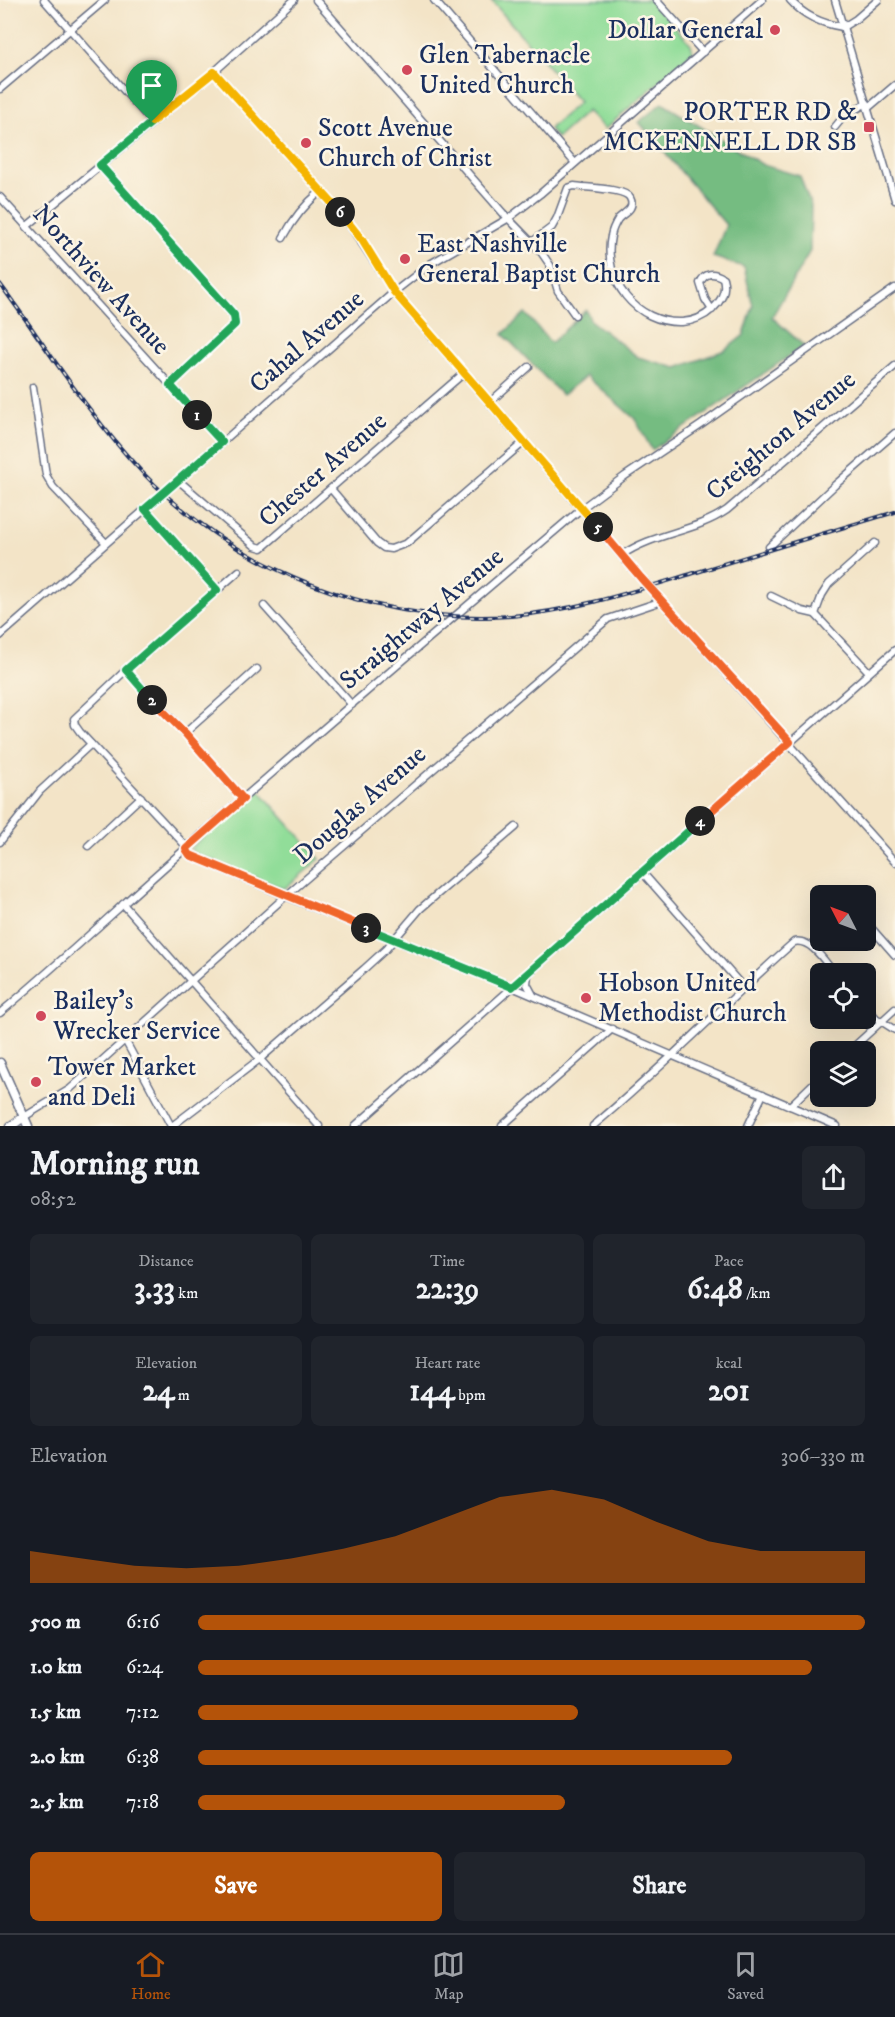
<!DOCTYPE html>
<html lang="en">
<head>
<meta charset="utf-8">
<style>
  body { margin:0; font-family:"IM FELL DW Pica",serif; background:#20242c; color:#f1f3f6; height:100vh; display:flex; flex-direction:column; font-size:22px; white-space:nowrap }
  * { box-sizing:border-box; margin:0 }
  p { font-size:20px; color:#9ea1a6 }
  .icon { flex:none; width:33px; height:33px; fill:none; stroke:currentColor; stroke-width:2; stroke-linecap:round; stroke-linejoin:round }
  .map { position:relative; height:1126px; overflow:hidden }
  .sheet { display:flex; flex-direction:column; background:#171b24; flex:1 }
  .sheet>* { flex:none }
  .needle { width:39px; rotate:312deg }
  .tools { position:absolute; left:810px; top:885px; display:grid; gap:12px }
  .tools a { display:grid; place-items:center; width:66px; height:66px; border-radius:9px; background:#171b24; box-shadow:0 6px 24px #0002; font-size:30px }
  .pin { position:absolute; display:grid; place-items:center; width:51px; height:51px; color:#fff; margin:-62px -26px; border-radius:50% 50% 50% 0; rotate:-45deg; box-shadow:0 0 6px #0007 }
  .pin .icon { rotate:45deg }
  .km { position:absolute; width:30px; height:30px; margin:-15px; border-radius:50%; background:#222; color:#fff; font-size:16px; line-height:30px; text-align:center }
  .round { display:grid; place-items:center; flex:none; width:63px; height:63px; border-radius:9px; background:#20242c }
  .head { display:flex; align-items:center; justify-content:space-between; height:102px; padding:0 30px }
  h1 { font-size:33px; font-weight:800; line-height:45px }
  .stats { display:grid; grid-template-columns:repeat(3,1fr); gap:9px; height:102px; padding:6px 30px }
  .stats div { display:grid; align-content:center; border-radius:9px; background:#20242c; text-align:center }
  .stats b { font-size:30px; font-weight:800 }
  .stats small { font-size:16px; font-weight:400 }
  .stats p { font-size:16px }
  .chart { height:168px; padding:12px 30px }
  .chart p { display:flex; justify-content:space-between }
  .chart svg { width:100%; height:108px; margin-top:6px; fill:#b45309; opacity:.7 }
  .action { display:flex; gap:12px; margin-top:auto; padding:12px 30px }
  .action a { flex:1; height:69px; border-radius:9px; background:#b45309; color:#fff; font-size:24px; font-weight:800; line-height:69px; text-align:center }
  .action a+a { background:#20242c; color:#f1f3f6 }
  ul { padding:0 30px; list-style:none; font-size:20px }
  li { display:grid; grid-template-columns:96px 72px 1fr; align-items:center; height:45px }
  li i { height:15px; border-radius:8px; background:#b45309 }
  .dock { display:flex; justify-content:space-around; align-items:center; height:84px; border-top:2px solid #363941; background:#171b24; font-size:16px; color:#9ea1a6 }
  .dock a { display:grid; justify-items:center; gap:3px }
  .dock .current { color:#b45309 }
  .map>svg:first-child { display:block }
  .green { fill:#91dd99; stroke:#56867c; stroke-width:1.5 }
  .forest { fill:#74bc81; stroke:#487670; stroke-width:1.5 }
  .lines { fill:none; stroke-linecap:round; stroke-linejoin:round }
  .minor-casing { stroke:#676e83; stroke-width:9 }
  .major-casing { stroke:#676e83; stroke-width:11 }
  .minor { stroke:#fff; stroke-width:6 }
  .major { stroke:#fff; stroke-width:8 }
  .rail-casing { stroke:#1b2f5e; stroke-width:4 }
  .rail { stroke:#fcf5e5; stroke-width:1.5; stroke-dasharray:4.5; stroke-linecap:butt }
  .split-1-casing { stroke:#fff; stroke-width:12 }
  .split-2-casing { stroke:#fff; stroke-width:12 }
  .split-3-casing { stroke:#fff; stroke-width:12 }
  .split-4-casing { stroke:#fff; stroke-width:12 }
  .split-5-casing { stroke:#fff; stroke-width:12 }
  .split-6-casing { stroke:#fff; stroke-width:12 }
  .split-7-casing { stroke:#fff; stroke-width:12 }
  .split-1 { stroke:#22a559; stroke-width:8 }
  .split-2 { stroke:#22a559; stroke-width:8 }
  .split-3 { stroke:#f0652b; stroke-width:8 }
  .split-4 { stroke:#22a559; stroke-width:8 }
  .split-5 { stroke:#f0652b; stroke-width:8 }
  .split-6 { stroke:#f5b400; stroke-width:8 }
  .split-7 { stroke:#f5b400; stroke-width:8 }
  .poi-dot { fill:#d1495b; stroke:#fcf5e5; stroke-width:2 }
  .labels { text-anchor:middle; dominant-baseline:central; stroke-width:5; stroke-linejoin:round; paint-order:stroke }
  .poi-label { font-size:26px; fill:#1b2f5e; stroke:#fcf5e5; text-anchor:start }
  .street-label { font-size:26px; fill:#1b2f5e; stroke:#fcf5e5 }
</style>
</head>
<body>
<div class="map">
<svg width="895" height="1126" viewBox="0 0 895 1126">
  <rect width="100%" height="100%" fill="#fcf5e5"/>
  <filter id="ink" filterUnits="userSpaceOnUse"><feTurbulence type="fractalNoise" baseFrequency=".0167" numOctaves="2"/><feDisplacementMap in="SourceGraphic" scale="12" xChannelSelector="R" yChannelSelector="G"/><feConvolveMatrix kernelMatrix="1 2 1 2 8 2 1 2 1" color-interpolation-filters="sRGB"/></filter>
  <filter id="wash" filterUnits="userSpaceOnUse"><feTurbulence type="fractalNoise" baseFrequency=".008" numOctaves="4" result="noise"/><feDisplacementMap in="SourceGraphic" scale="24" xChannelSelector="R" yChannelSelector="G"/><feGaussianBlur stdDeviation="1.35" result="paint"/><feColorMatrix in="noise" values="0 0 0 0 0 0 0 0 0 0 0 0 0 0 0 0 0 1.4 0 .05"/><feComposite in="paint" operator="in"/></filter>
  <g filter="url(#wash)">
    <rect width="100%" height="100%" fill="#f3e4c7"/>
    <g class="green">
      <polygon points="491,0 651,0 691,44 693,52 605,129 587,111 557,138 549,129 579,102"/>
      <polygon points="258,789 320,859 284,889 194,853 190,848"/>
    </g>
    <polygon class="forest" points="662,103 763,165 800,176 811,206 810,251 772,317 804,346 652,450 635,419 586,376 562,395 503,334 525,313 551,343 586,310 591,321 638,357 677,368 725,350 744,335 753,306 744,267 713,257 726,225 639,122"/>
  </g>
  <g filter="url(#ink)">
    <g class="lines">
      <g class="minor-casing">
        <g id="minor">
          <polyline points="44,0 152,122"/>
          <polyline points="316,0 503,213 541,252 550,265 558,291 575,315"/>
          <polyline points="434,0 575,163"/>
          <polyline points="656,0 703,52"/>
          <path d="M790,0C804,16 822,24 843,27L856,19L878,0"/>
          <polyline points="835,0 895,200"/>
          <polyline points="214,72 345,218 397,296 641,578 895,862"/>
          <polyline points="0,89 105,0"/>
          <polyline points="868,108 895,85"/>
          <polyline points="835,127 844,116 867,103"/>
          <polyline points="100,165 234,315 235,324 170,385"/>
          <polyline points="0,197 222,442"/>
          <polyline points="26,227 214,72 294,0"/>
          <path d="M283,238C293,219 304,205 321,191"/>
          <path d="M532,242L552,227L557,218L568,188L574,186C586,188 625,188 630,198C636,209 623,213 618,219C615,224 612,230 611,236C602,280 636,324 682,322C703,321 730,302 723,278C714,272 705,272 700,283L705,299L712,310"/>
          <polyline points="33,387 46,475 53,487 106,543"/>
          <polyline points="489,403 529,367"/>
          <polyline points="178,480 255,546 262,548 464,373"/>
          <polyline points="331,489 377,543 384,548 391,549 407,543 524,442"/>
          <polyline points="145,509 217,590"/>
          <polyline points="769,547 835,485 895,433"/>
          <path d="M622,555C654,533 695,532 727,510L895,366"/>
          <polyline points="239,571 126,670 74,719 75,725 80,732 184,844 190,855 286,896 512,987 837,1126"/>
          <polyline points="771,596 802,611 815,614 869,672"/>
          <polyline points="264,606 352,705"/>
          <polyline points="815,614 822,595 829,584 875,543"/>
          <polyline points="0,636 394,292 430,264 509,218 540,194 762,0"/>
          <polyline points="126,670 185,733 243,799"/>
          <polyline points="185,733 257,669"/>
          <polyline points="0,842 40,791 91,744"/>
          <polyline points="88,846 141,797"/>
          <polyline points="642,872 743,987"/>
          <polyline points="123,904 319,1126"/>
          <polyline points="866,922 895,955"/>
          <polyline points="528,974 527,984 533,995"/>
          <polyline points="866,1006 876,1018 895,1030"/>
          <path d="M0,1013C68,956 133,894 200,836C326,725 454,617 582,508L625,476L701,425L895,288"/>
          <polyline points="125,1040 171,1126"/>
          <polyline points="848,1052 895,1009"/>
          <polyline points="790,1106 820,1077"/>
          <polyline points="24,1117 70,1089 286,896 608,619 662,601"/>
          <polyline points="172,1126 261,1058 364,969 386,949 420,909 516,827"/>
          <polyline points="355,1126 895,650"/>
          <polyline points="502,1126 612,1029"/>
          <path d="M593,1126C663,1068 726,1002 794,942C811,938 825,962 835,974"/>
          <polyline points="748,1126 763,1094"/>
        </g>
      </g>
      <g class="major-casing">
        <g id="major">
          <polyline points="0,1063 28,1126"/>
          <polyline points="11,1126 24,1117"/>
        </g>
      </g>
      <use href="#minor" class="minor"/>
      <use href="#major" class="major"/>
      <g class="rail-casing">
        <path id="rail" d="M0,284C45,345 90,417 142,472C236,570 375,625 511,616C574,611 634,591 694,573C761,552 828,532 895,512"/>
      </g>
      <use href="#rail" class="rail"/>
    </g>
  </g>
  <g class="lines" filter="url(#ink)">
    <g class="split-1-casing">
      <polyline id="split-1" points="152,122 100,165 234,315 235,324 170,385 197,415"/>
    </g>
    <g class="split-2-casing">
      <polyline id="split-2" points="152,700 126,670 217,590 145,509 222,442 197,415"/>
    </g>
    <g class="split-3-casing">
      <polyline id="split-3" points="152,700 185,733 243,799 186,849 190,855 366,928"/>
    </g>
    <g class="split-4-casing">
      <polyline id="split-4" points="366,928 512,987 700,821"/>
    </g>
    <g class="split-5-casing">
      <polyline id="split-5" points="598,527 641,578 790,742 700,821"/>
    </g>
    <g class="split-6-casing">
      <polyline id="split-6" points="340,212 362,240 394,292 598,527"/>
    </g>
    <g class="split-7-casing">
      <polyline id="split-7" points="152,122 214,72 340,212"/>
    </g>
    <use href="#split-1" class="split-1"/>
    <use href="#split-2" class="split-2"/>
    <use href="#split-3" class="split-3"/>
    <use href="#split-4" class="split-4"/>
    <use href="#split-5" class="split-5"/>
    <use href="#split-6" class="split-6"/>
    <use href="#split-7" class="split-7"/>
  </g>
  <g class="poi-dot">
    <circle cx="775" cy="30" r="6"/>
    <circle cx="407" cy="70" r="6"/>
    <rect x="863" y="121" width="12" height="12" rx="3"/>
    <circle cx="306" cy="143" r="6"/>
    <circle cx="405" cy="259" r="6"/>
    <circle cx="586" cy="998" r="6"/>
    <circle cx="41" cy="1016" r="6"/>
    <circle cx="36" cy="1082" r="6"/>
  </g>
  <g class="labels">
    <g class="poi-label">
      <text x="763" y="30" text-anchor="end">Dollar General</text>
      <text x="419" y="55">Glen Tabernacle<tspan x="419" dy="30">United Church</tspan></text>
      <text x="857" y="112" text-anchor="end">PORTER RD &amp;<tspan x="857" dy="30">MCKENNELL DR SB</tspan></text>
      <text x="318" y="128">Scott Avenue<tspan x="318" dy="30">Church of Christ</tspan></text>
      <text x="417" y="244">East Nashville<tspan x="417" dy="30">General Baptist Church</tspan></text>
      <text x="598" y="983">Hobson United<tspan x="598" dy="30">Methodist Church</tspan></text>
      <text x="53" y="1001">Bailey's<tspan x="53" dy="30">Wrecker Service</tspan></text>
      <text x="48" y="1067">Tower Market<tspan x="48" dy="30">and Deli</tspan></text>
    </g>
    <g class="street-label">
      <text transform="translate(101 280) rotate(48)">Northview Avenue</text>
      <text transform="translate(307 342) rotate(-41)">Cahal Avenue</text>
      <text transform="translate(781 436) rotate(-40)">Creighton Avenue</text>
      <text transform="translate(323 470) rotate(-41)">Chester Avenue</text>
      <text transform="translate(422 619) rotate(-40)">Straightway Avenue</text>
      <text transform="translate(360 805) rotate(-41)">Douglas Avenue</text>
    </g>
  </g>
</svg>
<div class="tools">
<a><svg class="needle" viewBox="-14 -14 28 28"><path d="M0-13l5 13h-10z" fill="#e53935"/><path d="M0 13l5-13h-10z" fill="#9ea1a6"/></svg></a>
<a><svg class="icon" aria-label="locate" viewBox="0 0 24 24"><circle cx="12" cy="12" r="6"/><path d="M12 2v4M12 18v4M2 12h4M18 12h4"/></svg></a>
<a><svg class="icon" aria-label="layers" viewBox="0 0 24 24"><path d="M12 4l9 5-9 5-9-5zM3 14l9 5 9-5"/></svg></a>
</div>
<div class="pin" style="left:152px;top:122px;background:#1e9e55"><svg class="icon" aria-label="arrive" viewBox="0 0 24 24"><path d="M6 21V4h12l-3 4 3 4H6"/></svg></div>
<b class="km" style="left:197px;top:415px">1</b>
<b class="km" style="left:152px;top:700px">2</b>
<b class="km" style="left:366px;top:928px">3</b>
<b class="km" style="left:700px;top:821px">4</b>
<b class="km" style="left:598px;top:527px">5</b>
<b class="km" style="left:340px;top:212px">6</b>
</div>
<section class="sheet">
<div class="head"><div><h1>Morning run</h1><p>08:52</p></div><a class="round"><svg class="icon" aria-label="share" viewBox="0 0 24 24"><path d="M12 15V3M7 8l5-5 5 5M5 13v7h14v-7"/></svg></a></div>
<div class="stats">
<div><p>Distance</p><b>3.33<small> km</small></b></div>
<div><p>Time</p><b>22:39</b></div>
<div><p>Pace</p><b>6:48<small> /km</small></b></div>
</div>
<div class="stats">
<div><p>Elevation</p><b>24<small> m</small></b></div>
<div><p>Heart rate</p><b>144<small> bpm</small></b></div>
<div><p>kcal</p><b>201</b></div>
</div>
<div class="chart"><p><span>Elevation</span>306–330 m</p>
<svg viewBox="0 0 160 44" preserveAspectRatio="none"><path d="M0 44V31L10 34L20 37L30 38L40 37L50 34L60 30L70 25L80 17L90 9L100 6L110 10L120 19L130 27L140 31L150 31L160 31V44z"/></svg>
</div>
<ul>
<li><b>500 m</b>6:16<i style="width:100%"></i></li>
<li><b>1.0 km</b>6:24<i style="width:92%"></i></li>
<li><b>1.5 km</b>7:12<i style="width:57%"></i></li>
<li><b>2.0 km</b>6:38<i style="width:80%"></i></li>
<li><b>2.5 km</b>7:18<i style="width:55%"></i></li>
</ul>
<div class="action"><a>Save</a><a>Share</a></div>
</section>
<nav class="dock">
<a class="current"><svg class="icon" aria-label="home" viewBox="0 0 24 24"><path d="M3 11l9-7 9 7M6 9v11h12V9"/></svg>Home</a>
<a><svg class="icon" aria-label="map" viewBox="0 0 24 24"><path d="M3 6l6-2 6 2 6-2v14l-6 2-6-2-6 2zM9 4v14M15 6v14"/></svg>Map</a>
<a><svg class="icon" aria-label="saved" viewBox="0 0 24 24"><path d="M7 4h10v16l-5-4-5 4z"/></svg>Saved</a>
</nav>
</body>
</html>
